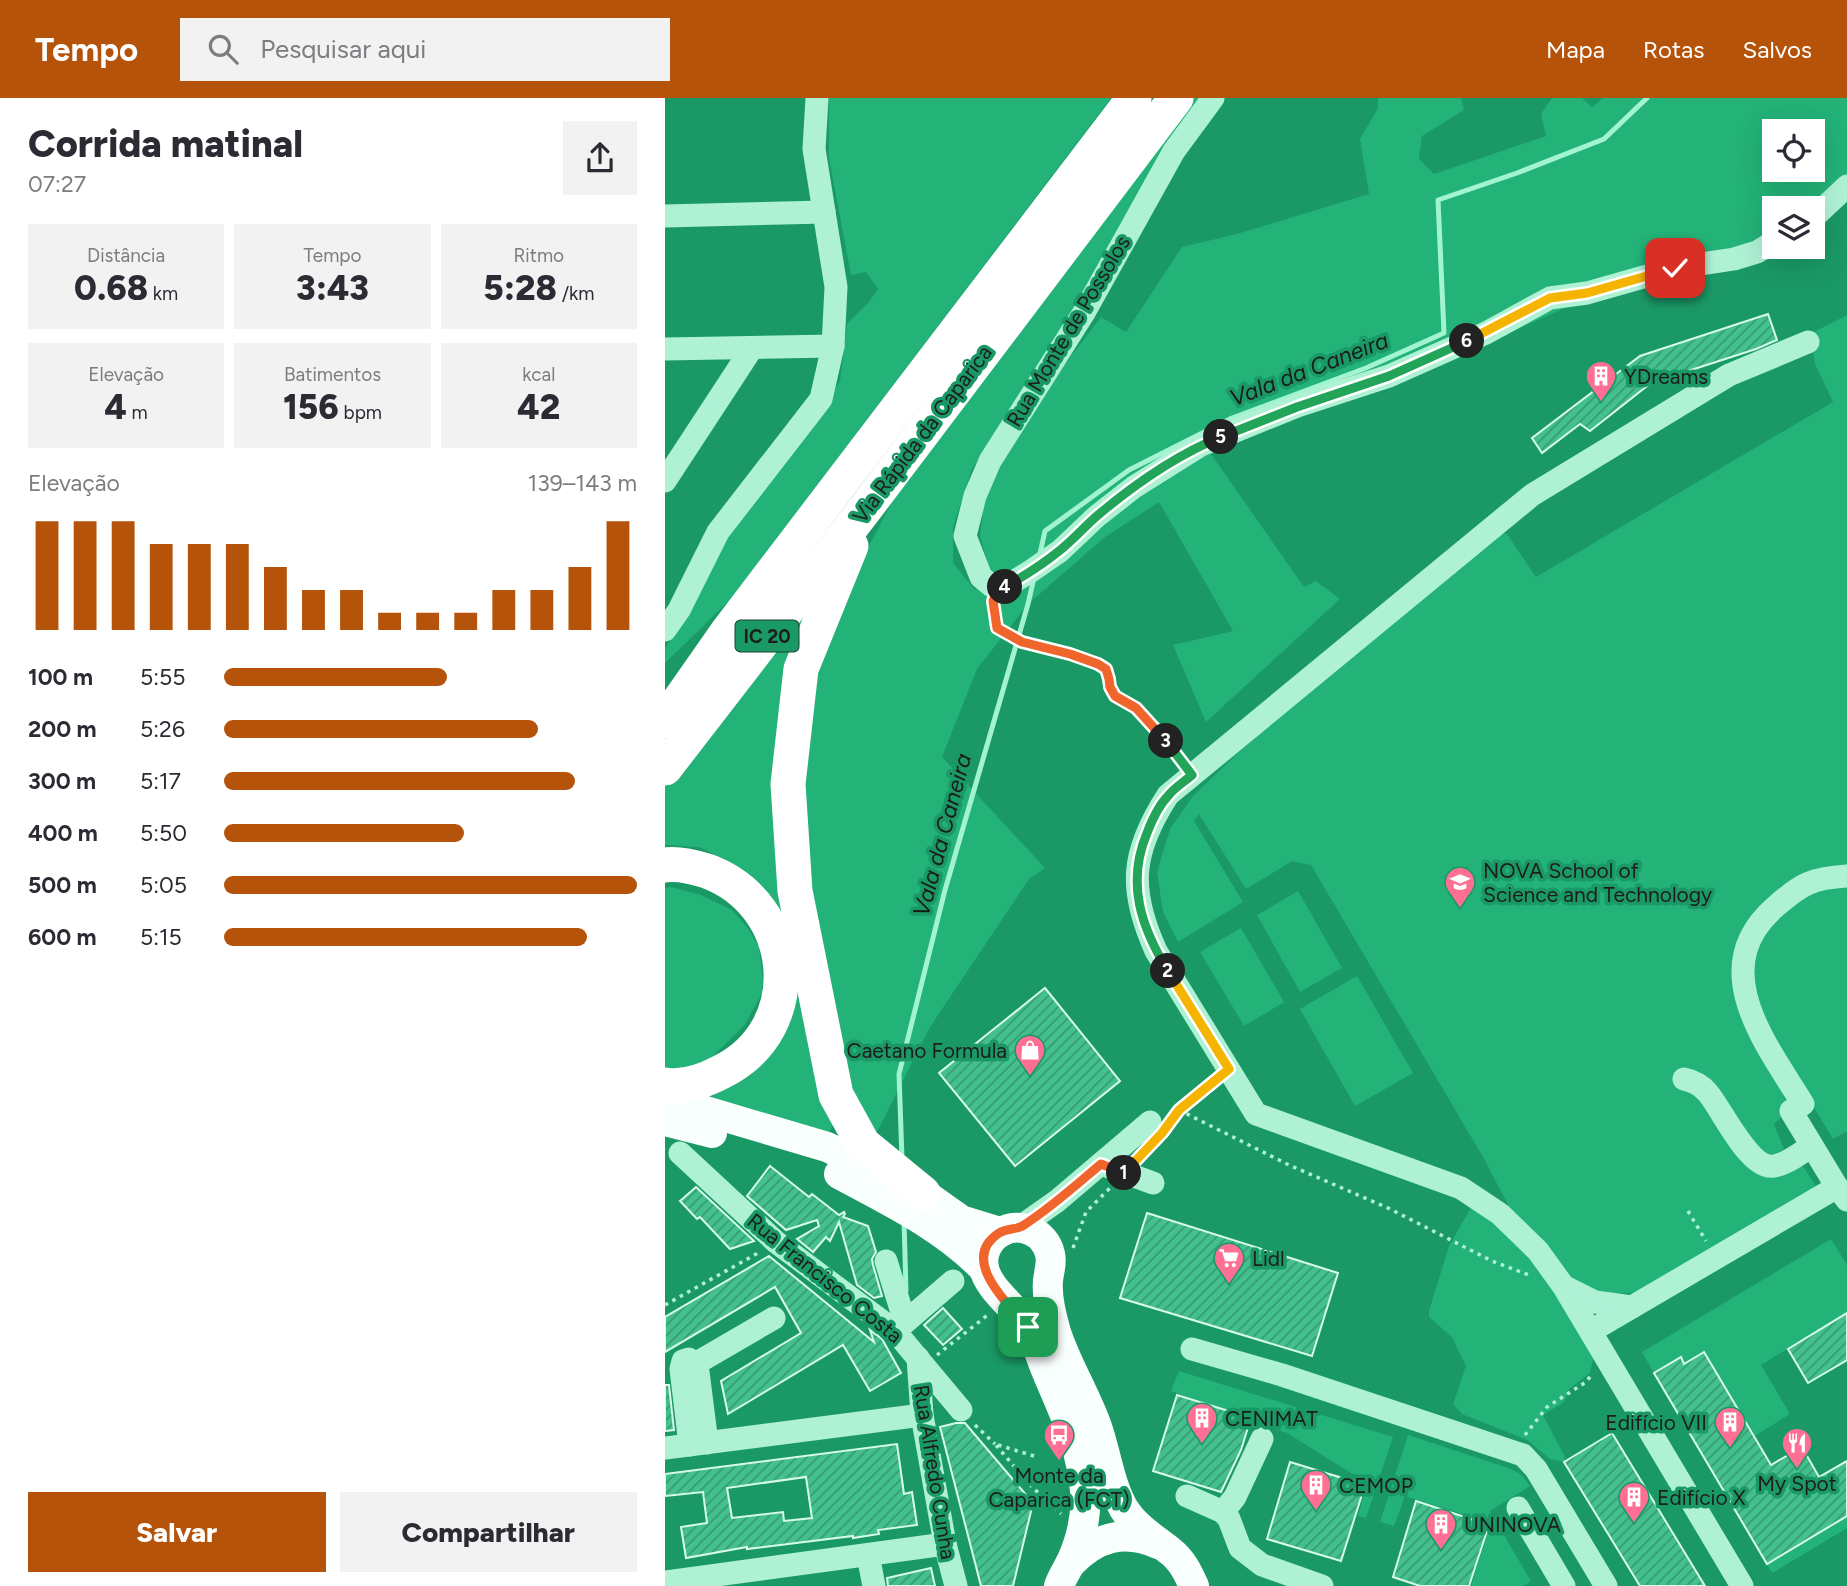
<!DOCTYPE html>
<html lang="pt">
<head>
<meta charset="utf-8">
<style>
  body { margin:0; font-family:Figtree,sans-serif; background:#f2f2f3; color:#2b2b33; height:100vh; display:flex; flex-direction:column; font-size:26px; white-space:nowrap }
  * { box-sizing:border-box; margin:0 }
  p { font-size:23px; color:#7c7c81 }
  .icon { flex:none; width:38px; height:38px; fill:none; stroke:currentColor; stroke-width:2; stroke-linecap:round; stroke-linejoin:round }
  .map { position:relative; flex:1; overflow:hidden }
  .sheet { display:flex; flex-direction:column; background:#fff; width:665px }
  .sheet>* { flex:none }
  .controls { position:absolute; left:1097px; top:21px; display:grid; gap:14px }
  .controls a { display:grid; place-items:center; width:63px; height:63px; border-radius:0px; background:#fff; box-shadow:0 7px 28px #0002; font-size:35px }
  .pin { position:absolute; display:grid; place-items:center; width:60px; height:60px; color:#fff; margin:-30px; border-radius:14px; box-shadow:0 4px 10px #0006 }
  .km { position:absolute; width:35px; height:35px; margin:-18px; border-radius:50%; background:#222; color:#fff; font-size:19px; line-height:35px; text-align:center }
  .round { display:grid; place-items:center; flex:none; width:74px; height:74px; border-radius:0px; background:#f2f2f3 }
  .head { display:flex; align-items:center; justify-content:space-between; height:119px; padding:0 28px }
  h1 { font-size:38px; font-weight:800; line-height:52px }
  .metrics { display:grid; grid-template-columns:repeat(3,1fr); gap:10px; height:119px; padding:7px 28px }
  .metrics div { display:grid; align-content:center; border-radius:0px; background:#f2f2f3; text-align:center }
  .metrics b { font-size:35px; font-weight:800 }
  .metrics small { font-size:19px; font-weight:400 }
  .metrics p { font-size:19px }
  .chart { height:196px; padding:14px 28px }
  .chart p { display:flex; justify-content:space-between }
  .chart svg { width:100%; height:126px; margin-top:7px; stroke:#b45309; stroke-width:6 }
  .cta { display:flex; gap:14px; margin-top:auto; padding:14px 28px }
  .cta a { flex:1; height:80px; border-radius:0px; background:#b45309; color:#fff; font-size:28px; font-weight:800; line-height:80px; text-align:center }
  .cta a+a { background:#f2f2f3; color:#2b2b33 }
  ul { padding:0 28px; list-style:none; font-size:23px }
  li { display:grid; grid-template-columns:112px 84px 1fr; align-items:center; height:52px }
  li i { height:18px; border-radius:9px; background:#b45309 }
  header { display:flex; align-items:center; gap:42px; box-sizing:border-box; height:98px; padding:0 35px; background:#b45309; color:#fff }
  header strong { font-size:33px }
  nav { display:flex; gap:38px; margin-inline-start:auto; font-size:24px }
  .search { width:490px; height:63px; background:#f2f2f3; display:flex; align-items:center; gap:18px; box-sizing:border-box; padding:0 24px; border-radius:0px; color:#7c7c81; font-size:26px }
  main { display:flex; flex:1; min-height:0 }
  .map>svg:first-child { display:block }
  .grass { fill:#23b277; fill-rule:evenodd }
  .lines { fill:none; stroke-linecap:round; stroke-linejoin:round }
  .stream { stroke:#a2f3d0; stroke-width:5 }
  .building { fill:url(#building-hatch); stroke:#d6fbec; stroke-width:2; fill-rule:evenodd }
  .path { stroke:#aff1d5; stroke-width:3.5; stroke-dasharray:3.5 5; stroke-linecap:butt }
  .minor { stroke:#aff1d5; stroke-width:23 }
  .major { stroke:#f9fffd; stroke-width:30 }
  .highway { stroke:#fff; stroke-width:35 }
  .split-1-casing { stroke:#fff; stroke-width:14 }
  .split-2-casing { stroke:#fff; stroke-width:14 }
  .split-3-casing { stroke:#fff; stroke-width:14 }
  .split-4-casing { stroke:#fff; stroke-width:14 }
  .split-5-casing { stroke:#fff; stroke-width:14 }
  .split-6-casing { stroke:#fff; stroke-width:14 }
  .split-7-casing { stroke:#fff; stroke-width:14 }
  .split-1 { stroke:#f0652b; stroke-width:9 }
  .split-2 { stroke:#f5b400; stroke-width:9 }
  .split-3 { stroke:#22a559; stroke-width:9 }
  .split-4 { stroke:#f0652b; stroke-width:9 }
  .split-5 { stroke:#22a559; stroke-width:9 }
  .split-6 { stroke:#22a559; stroke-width:9 }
  .split-7 { stroke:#f5b400; stroke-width:9 }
  .labels { text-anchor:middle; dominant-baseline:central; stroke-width:7; stroke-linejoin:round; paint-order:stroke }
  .shield { fill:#1a9966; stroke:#1c4233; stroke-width:2 }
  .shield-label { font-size:19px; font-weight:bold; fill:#1d1d1d }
  .street-label { font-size:21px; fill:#1d1d1d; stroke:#1a9966 }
  .poi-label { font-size:21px; fill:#1d1d1d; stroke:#1a9966; text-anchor:start }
  .water-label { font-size:23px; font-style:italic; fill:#1a1c1b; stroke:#1a9966 }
</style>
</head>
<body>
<header>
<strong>Tempo</strong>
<div class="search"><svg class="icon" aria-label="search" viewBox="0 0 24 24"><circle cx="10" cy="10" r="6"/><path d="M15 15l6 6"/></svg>Pesquisar aqui</div>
<nav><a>Mapa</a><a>Rotas</a><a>Salvos</a></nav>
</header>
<main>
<section class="sheet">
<div class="head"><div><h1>Corrida matinal</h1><p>07:27</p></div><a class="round"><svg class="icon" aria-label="share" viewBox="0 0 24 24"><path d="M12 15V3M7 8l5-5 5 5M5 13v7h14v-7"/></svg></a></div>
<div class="metrics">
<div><p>Distância</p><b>0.68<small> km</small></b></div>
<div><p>Tempo</p><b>3:43</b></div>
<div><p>Ritmo</p><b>5:28<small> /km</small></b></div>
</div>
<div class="metrics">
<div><p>Elevação</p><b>4<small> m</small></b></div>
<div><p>Batimentos</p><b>156<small> bpm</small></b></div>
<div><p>kcal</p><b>42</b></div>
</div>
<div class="chart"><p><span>Elevação</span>139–143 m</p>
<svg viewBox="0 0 160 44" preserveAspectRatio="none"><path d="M5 44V6M15 44V6M25 44V6M35 44V14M45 44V14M55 44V14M65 44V22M75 44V30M85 44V30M95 44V38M105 44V38M115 44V38M125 44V30M135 44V30M145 44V22M155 44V6"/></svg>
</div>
<ul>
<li><b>100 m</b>5:55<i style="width:54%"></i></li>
<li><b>200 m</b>5:26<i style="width:76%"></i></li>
<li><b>300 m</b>5:17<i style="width:85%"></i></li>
<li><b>400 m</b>5:50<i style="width:58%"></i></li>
<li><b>500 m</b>5:05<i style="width:100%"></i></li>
<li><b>600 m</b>5:15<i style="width:88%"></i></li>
</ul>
<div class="cta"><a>Salvar</a><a>Compartilhar</a></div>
</section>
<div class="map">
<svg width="1182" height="1488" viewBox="0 0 1182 1488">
  <defs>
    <pattern id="building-hatch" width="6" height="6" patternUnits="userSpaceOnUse" patternTransform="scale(1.75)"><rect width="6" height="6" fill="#43c08d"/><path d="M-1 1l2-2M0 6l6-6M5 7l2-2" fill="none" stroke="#379b73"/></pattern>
  </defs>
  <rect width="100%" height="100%" fill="#1a9966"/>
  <g class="grass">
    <polygon points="164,0 446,0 64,503 0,565 0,551 24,510 62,431 144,332 175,283 182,226 203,205 213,191 201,174 186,177 164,60"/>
    <path d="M529,0H543L459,119L394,239L307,371L288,429V465L310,492L325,473L315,438L321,387L378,295L436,219L461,234L517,149L572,136L704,96L695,41L713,10V0H796L799,12L757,38L754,61L769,76L881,38L876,16L887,0H917L927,9L938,0H1182V104C1160,114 1133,110 1110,110V149H1121L1106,161L1010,174L913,204L781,263L604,329L546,356L639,489L651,483L675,501L541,624L508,547L568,533L494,404L440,439L363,506L312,571L277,659L380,770L364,781L265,929L212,1034L191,1014L133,731L140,633L160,545L195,465L229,400ZM1110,33H1148V72H1110Z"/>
    <polygon points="1182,217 1182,769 1117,788 1090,813 1075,845 1072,866 1126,993 1121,1014 1109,1026 1119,1051 1106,1058 1108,1077 1138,1068 1153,1092 983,1193 952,1196 929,1192 903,1179 849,1118 818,1059 646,767 627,763 581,791 534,716 529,723 578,804 513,844 498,814 492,774 505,731 528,698 574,654 825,439 837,435 842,436 871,479 1168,304 1150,266 1148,254 1153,249 1145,236"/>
    <polygon points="159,481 125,600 171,1023 163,1036 44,1000 84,979 108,951 93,790 63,763 34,749 0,747 0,688 61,611"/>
    <polygon points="1182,785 1182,1033 1168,1041 1086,906 1089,843 1122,803"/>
    <polygon points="6,789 36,797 67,812 82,829 94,849 98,882 97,895 79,928 43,963 0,976 0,790"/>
    <polygon points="633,793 677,870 635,894 592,817"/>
    <polygon points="576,830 619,904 579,928 535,854"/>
    <polygon points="692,878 748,975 690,1008 635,911"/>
    <polygon points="807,1108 852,1142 892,1191 929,1257 925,1275 904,1291 899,1304 878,1317 900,1359 899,1364 885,1361 862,1342 797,1316 788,1306 801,1268 787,1239 764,1219 764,1213 784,1148"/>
    <polygon points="1166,1141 1182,1167 1182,1215 1096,1267 1125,1316 1090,1338 1039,1255 1019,1266 1015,1259 989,1275 977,1254"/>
    <polygon points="514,1273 728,1339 701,1420 693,1418 702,1385 622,1335 506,1293"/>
    <path d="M743,1337L843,1370C854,1374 859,1379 865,1388L825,1413L866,1483L858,1488H806L826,1425L740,1398L729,1428L715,1424Z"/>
    <polygon points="1182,1418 1182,1430 1107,1475 1102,1466"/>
  </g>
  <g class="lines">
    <g class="stream">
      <polyline points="374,460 380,433 464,372 567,320 701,270 779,235 773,102 852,75 939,41 982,0"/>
      <polyline points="237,1061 234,976 280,792 363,506 369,480"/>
      <polyline points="239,1122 241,1193"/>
    </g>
  </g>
  <g class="building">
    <polygon points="1103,216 1112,242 1091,251 986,285 925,333 915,326 877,355 867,340 975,258"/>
    <polygon points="380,890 455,983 350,1068 274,975"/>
    <polygon points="105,1068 144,1099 147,1096 174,1117 179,1114 180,1116 178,1119 203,1128 211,1154 207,1161 208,1167 217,1198 209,1200 192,1187 174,1124 165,1143 161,1139 148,1154 132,1141 154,1128 152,1122 121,1132 82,1098"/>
    <polygon points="31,1089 89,1143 65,1151 35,1119 32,1121 15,1103"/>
    <polygon points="482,1115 673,1175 647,1258 455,1200"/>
    <polygon points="104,1158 209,1244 205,1232 217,1241 236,1275 205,1293 178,1247 63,1316 56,1283 136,1235 110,1189 0,1254 0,1219"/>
    <polygon points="278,1210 297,1231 278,1247 259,1227"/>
    <polygon points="1182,1215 1182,1262 1143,1285 1123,1251"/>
    <polygon points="1039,1254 1106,1367 1137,1349 1154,1379 1182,1363 1182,1418 1102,1466 989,1275 1016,1259 1019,1266"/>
    <polygon points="0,1287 4,1287 9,1332 0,1333"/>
    <polygon points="512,1297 586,1320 576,1352 556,1394 488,1373"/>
    <polygon points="291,1325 300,1325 368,1405 348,1488 316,1488 275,1329"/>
    <polygon points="947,1335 1040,1488 975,1488 899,1364"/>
    <path d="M232,1346L239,1396L247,1394L252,1427L213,1432L214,1436L188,1440V1438L82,1451V1449L21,1460L16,1429L42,1425L38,1394L0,1398V1376ZM141,1379L147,1420L119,1423L118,1414L67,1420L62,1390Z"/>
    <polygon points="625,1364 700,1387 676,1463 602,1441"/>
    <polygon points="751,1403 824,1427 804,1488 755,1488 728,1479"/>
    <polygon points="266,1470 270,1488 223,1488 222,1480"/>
  </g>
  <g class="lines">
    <g class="path">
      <polyline points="329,507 332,530 357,544 405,556 433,566 441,571 444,581 445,589 450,598 471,610 516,662"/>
      <polyline points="514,1012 624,1067 723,1110 827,1163 864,1177"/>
      <polyline points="505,1024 514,1012 548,984"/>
      <polyline points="1023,1113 1041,1143"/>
      <polyline points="408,1150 421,1114 446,1089"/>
      <polyline points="0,1207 93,1155"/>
      <polyline points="272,1257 324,1216"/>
      <polyline points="310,1327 330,1346"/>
      <polyline points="860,1337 882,1309 921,1284 928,1275"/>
      <polyline points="369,1358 330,1346 366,1388 396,1416"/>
    </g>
    <g class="minor">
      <polyline points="548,0 509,53 420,213 325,363 310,398 300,438 316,479 327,488 340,489 366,473 395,453 432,418 469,389 536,347 632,308 724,278 821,235 885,200 922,195 1010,170 1069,161 1092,154 1110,143"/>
      <polyline points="0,118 159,114"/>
      <polyline points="1148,120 1182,88"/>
      <polyline points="0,251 168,248"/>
      <polyline points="0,383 87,250"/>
      <polyline points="0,532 14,512 53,434 156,301 168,248 171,189 149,51 152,0"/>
      <path d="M1182,778C1147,780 1136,786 1110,809C1040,870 1101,946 1138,1006L1126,1013L1172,1089L1182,1102"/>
      <path d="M1019,981C1028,983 1036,987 1042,994C1056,1009 1084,1073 1109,1068C1122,1066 1135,1055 1147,1048"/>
      <polyline points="15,1055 111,1144 230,1233 296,1312"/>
      <polyline points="436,1066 488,1085"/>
      <polyline points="355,1129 392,1103 485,1024"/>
      <polyline points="221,1163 240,1224"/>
      <polyline points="900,1189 930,1204 967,1209"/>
      <polyline points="230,1233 288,1183"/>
      <polyline points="926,1233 1172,1089"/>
      <polyline points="527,1251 617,1277 858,1357 871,1371 941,1488"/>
      <polyline points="253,1260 257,1317 280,1446 291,1488"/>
      <polyline points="30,1266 109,1220"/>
      <polyline points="25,1347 16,1271 18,1263 24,1261 30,1266 33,1274 42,1345"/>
      <polyline points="0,1350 257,1317"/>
      <polyline points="522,1398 558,1414 564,1421 575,1450 597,1467 657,1488"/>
      <polyline points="853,1410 899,1488"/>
      <polyline points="558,1414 570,1399 597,1341"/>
      <polyline points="203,1457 209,1488"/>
      <polyline points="0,1484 280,1446"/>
      <path d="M1077,1488L899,1189L873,1153L835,1116L796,1090L591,1016L491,853C463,791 466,754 503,697L867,397L1064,277L1143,244"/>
    </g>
    <g class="major">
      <polyline points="0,1001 162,1049 258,1095 296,1122 335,1134"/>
      <polyline points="0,1023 47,1035"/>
      <path d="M174,1076C224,1103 279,1129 319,1171"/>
      <path d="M405,1466C431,1439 459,1431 493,1446"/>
      <path d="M394,1488C397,1479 402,1472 406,1464C416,1442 422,1417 420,1393C417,1350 397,1311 381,1272C375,1258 371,1241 363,1229C351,1210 323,1191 319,1170C316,1156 323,1141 336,1134C355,1123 380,1134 385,1156C387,1164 385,1169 384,1176C380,1194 386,1217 391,1234C401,1265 419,1294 431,1326C441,1353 444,1385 459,1411C471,1430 489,1440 505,1453C517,1462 523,1475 529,1488"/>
    </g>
    <g class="highway">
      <polyline points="186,448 136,571 123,686 130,793 171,997 198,1046 258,1095"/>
      <polyline points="0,623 63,533 469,0"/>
      <polyline points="0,670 203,407 511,0"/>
      <path d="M0,767C13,765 29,769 42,773C132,806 144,931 56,974C39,983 19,990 0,987"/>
    </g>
  </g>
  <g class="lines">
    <g class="split-1-casing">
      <path id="split-1" d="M363,1229C344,1206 293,1162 334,1135C342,1130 352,1132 359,1127C387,1109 411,1087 436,1066L459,1075"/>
    </g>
    <g class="split-2-casing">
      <polyline id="split-2" points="459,1075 497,1035 514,1012 564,971 503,873"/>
    </g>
    <g class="split-3-casing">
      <path id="split-3" d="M501,643L527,677C519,684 509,690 503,698C493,708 487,722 482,735C461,785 476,829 503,873"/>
    </g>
    <g class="split-4-casing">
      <polyline id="split-4" points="340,489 334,488 328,503 332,530 357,544 405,556 433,566 441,571 444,581 445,589 450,598 471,610 501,643"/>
    </g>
    <g class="split-5-casing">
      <path id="split-5" d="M340,489C359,478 377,467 394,453C408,442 420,428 433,417C470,386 511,357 556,339"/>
    </g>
    <g class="split-6-casing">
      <polyline id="split-6" points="556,339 632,309 724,278 802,243"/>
    </g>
    <g class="split-7-casing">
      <polyline id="split-7" points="802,243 885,200 922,195 1010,170"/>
    </g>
    <use href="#split-1" class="split-1"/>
    <use href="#split-2" class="split-2"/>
    <use href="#split-3" class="split-3"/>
    <use href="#split-4" class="split-4"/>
    <use href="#split-5" class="split-5"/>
    <use href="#split-6" class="split-6"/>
    <use href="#split-7" class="split-7"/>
  </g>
  <defs>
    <g id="building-pin" transform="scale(1.575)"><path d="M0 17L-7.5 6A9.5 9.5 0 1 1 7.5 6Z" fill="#ff6f93" stroke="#1a9966"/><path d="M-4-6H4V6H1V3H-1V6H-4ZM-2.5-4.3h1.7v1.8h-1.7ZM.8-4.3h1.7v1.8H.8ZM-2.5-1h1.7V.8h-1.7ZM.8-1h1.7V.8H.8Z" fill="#fff"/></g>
    <g id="university-pin" transform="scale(1.575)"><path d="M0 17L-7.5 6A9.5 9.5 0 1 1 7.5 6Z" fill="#ff6f93" stroke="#1a9966"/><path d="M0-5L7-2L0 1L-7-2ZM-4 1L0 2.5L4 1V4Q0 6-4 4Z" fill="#fff"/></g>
    <g id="shop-pin" transform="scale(1.575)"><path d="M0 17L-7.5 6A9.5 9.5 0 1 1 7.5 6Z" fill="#ff6f93" stroke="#1a9966"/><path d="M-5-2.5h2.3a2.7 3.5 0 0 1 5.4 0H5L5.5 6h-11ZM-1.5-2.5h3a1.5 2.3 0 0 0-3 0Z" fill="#fff"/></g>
    <g id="supermarket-pin" transform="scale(1.575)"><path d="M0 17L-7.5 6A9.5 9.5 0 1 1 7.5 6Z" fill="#ff6f93" stroke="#1a9966"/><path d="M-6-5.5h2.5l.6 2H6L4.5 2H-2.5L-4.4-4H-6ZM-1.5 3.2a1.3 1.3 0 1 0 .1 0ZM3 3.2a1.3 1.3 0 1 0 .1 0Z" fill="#fff"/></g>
    <g id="bus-pin" transform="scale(1.575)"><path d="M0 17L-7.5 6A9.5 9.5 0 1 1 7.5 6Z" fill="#ff6f93" stroke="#1a9966"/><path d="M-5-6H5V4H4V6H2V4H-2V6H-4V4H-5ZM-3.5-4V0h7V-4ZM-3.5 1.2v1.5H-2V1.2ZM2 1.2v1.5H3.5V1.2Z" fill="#fff"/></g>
    <g id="restaurant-pin" transform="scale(1.575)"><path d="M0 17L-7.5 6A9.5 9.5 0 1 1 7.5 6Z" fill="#ff6f93" stroke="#1a9966"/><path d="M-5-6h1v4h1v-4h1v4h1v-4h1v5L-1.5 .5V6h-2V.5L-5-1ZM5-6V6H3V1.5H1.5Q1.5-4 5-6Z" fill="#fff"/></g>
  </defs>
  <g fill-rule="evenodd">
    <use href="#building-pin" x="936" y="278"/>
    <use href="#university-pin" x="795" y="784"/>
    <use href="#shop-pin" x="365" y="952"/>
    <use href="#supermarket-pin" x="564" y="1160"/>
    <use href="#building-pin" x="537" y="1320"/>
    <use href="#building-pin" x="1065" y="1324"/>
    <use href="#bus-pin" x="394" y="1337"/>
    <use href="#restaurant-pin" x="1132" y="1345"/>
    <use href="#building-pin" x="651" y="1387"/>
    <use href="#building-pin" x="969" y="1399"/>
    <use href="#building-pin" x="776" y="1426"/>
  </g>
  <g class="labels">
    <rect class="shield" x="70.5" y="522.5" width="63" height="31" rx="5"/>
    <g class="shield-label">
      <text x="102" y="538">IC 20</text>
    </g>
    <g class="street-label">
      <text transform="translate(403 233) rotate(-59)">Rua Monte de Possolos</text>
      <text transform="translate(257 336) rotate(-53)">Via Rápida da Caparica</text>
      <text transform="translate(160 1180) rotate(39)">Rua Francisco Costa</text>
      <text transform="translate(270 1374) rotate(81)">Rua Alfredo Cunha</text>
    </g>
    <g class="poi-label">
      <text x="959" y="278">YDreams</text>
      <text x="818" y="772">NOVA School of<tspan x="818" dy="24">Science and Technology</tspan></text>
      <text x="342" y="952" text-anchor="end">Caetano Formula</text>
      <text x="587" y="1160">Lidl</text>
      <text x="560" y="1320">CENIMAT</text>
      <text x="1042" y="1324" text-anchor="end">Edifício VII</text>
      <text x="394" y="1377" text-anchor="middle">Monte da<tspan x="394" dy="24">Caparica (FCT)</tspan></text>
      <text x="1132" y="1385" text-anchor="middle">My Spot</text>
      <text x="674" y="1387">CEMOP</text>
      <text x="992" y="1399">Edifício X</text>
      <text x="799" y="1426">UNINOVA</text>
    </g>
    <g class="water-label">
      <text transform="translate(644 271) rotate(-21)">Vala da Caneira</text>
      <text transform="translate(277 737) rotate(-75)">Vala da Caneira</text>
    </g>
  </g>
</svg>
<div class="controls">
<a><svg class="icon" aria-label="locate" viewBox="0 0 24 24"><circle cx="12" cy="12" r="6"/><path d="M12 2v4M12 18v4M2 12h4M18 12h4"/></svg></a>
<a><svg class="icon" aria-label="layers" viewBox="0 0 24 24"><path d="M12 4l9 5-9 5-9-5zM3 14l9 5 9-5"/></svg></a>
</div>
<div class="pin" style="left:363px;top:1229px;background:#1e9e55"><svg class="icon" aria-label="arrive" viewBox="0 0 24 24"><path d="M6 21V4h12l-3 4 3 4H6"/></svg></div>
<div class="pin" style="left:1010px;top:170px;background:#d93025"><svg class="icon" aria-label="check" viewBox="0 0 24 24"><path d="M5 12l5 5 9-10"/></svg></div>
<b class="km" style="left:459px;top:1075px">1</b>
<b class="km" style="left:503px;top:873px">2</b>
<b class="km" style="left:501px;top:643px">3</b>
<b class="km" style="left:340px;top:489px">4</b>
<b class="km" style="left:556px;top:339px">5</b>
<b class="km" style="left:802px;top:243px">6</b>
</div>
</main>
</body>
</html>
